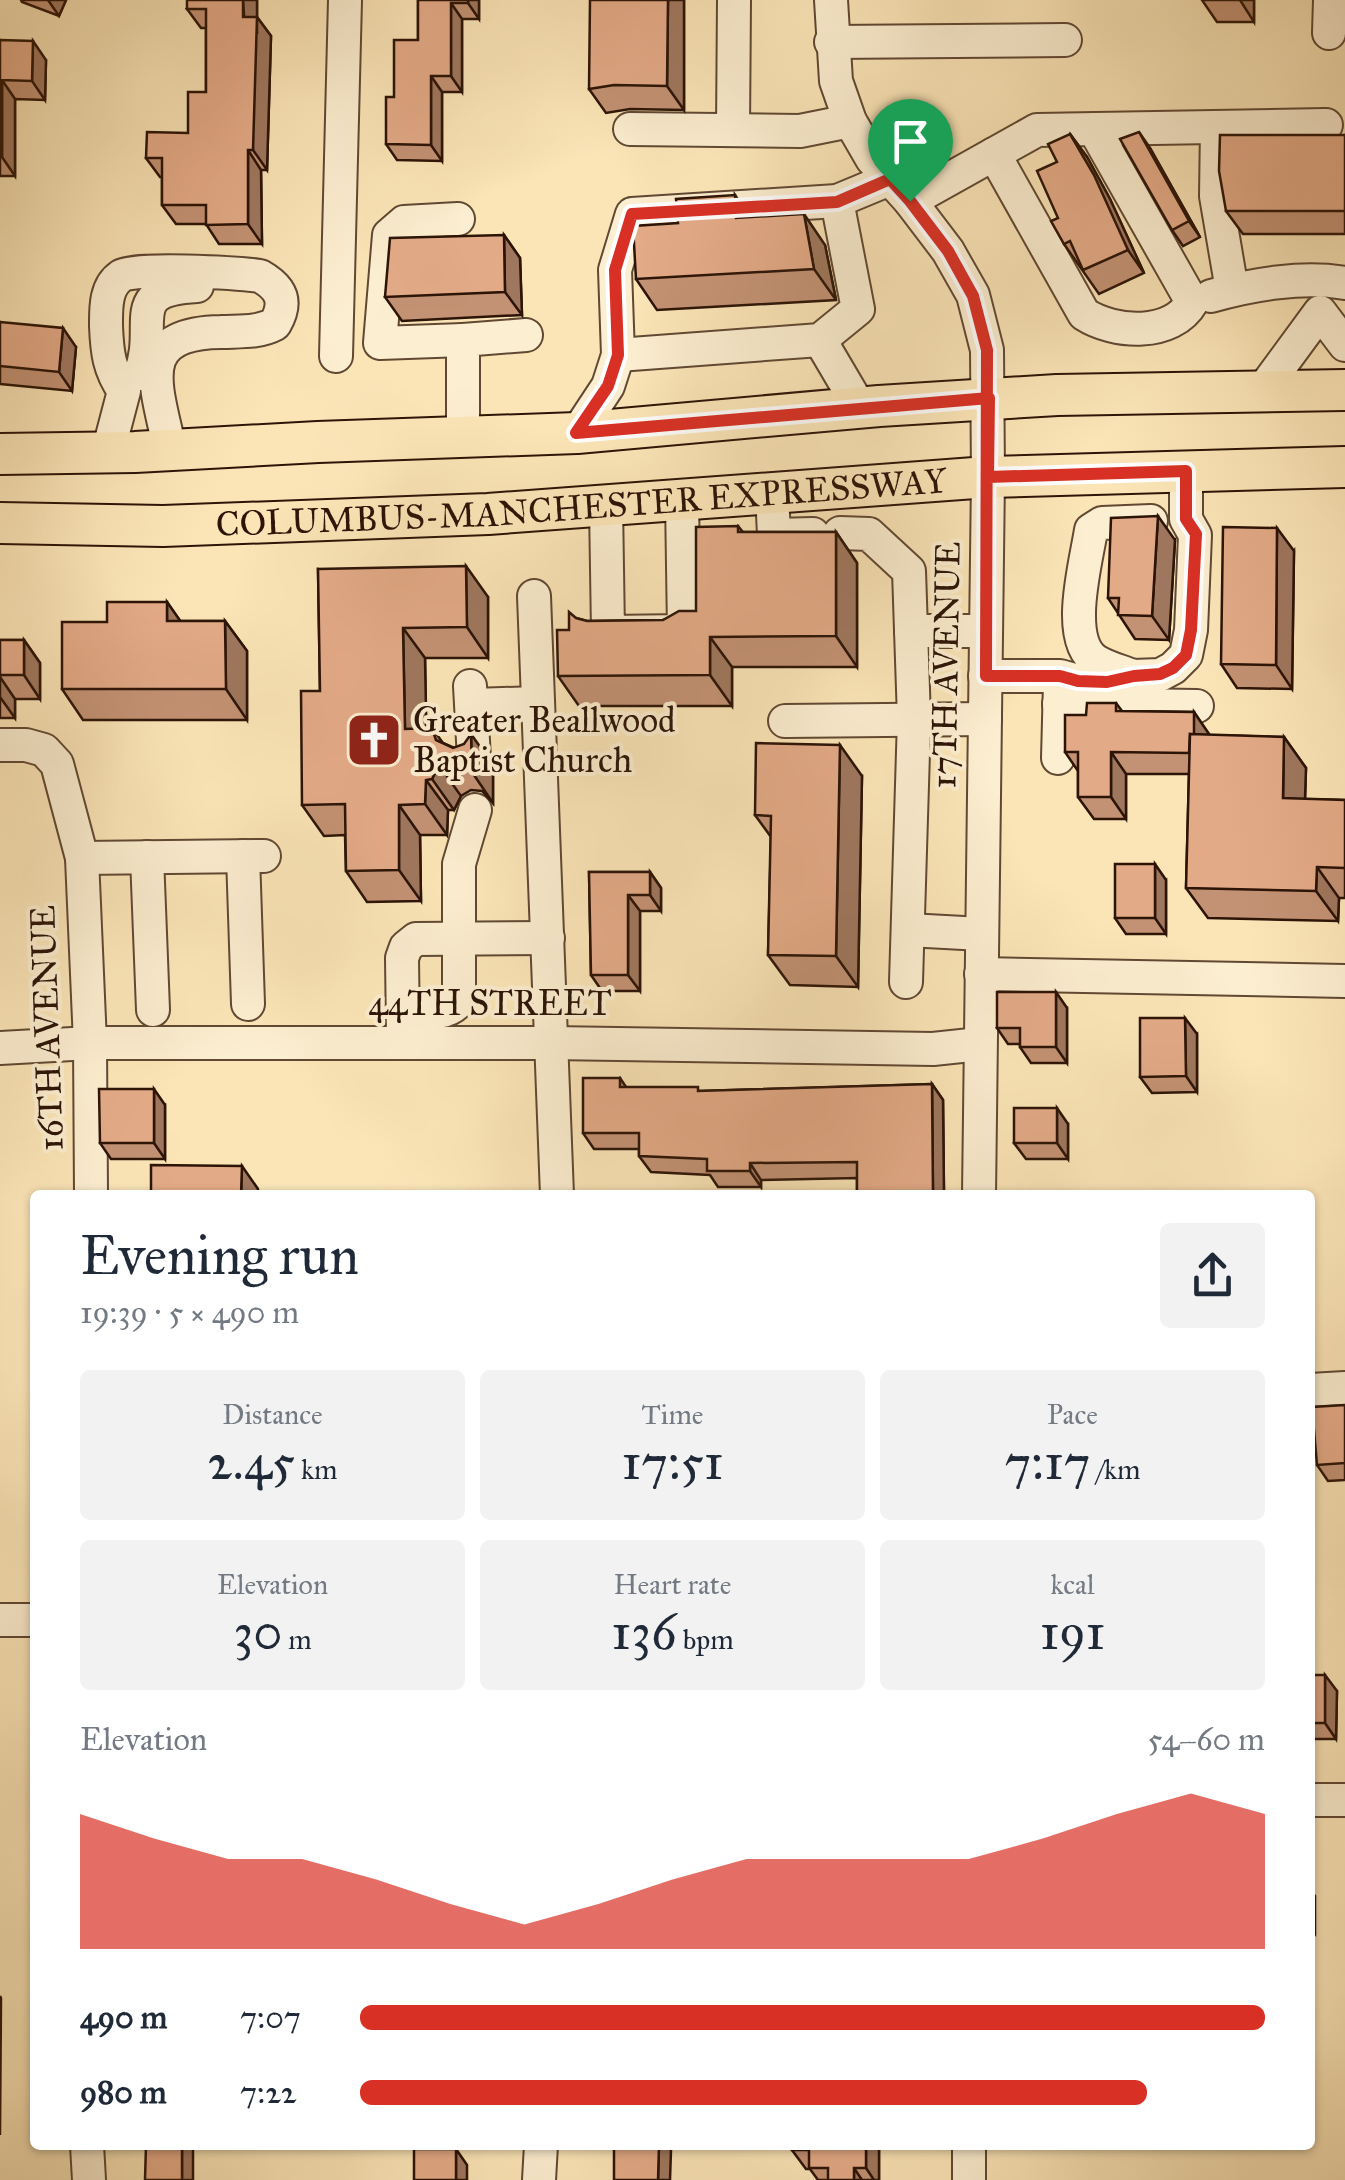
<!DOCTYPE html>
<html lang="en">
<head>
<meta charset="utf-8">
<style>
  body { margin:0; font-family:"IM FELL Great Primer",serif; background:#f2f2f3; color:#1f2937; height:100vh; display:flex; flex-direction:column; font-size:38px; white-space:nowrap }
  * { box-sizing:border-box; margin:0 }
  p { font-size:32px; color:#747a83 }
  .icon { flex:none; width:55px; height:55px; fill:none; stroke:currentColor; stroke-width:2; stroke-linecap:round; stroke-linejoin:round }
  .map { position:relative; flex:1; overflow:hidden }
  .panel { position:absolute; left:30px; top:1190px; width:1285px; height:960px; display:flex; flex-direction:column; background:#fff; border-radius:10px; box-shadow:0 2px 8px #0004 }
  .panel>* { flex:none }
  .pin { position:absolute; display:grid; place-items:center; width:85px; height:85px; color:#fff; margin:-102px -42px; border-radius:50% 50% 50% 0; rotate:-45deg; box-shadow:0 0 10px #0007 }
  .pin .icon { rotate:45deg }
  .round { display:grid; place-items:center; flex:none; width:105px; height:105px; border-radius:10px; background:#f2f2f3 }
  .overview { display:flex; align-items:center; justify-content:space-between; height:170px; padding:0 50px }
  h1 { font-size:55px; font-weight:600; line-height:75px }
  .stats { display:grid; grid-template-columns:repeat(3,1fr); gap:15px; height:170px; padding:10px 50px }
  .stats div { display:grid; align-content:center; border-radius:10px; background:#f2f2f3; text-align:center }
  .stats b { font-size:50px; font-weight:600 }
  .stats small { font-size:28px; font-weight:400 }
  .stats p { font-size:28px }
  .chart { height:280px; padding:20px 50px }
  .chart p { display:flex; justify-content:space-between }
  .chart svg { width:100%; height:180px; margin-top:10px; fill:#d93025; opacity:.7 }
  ul { padding:0 50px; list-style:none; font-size:32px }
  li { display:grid; grid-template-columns:160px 120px 1fr; align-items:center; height:75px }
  li i { height:25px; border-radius:12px; background:#d93025 }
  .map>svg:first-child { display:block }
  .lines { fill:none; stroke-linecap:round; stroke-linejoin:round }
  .minor-casing { stroke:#604833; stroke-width:36 }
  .major-casing { stroke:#2c1407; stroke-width:44 }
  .minor { stroke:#fceed0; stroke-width:32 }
  .major { stroke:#fbe5b7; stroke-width:40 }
  .wall { fill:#c39274; stroke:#2c1407; stroke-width:2.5 }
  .shaded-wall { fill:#9f775e; stroke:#2c1407; stroke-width:2.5 }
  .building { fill:#e3aa87; stroke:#2c1407; stroke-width:2.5 }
  .route-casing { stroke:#fff; stroke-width:20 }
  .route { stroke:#d93025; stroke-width:12 }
  .labels { text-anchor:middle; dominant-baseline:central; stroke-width:8; stroke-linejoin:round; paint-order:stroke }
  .street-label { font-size:35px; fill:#2c1407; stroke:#fceed0 }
  .poi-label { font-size:35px; fill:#2c1407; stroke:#fceed0; text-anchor:start }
</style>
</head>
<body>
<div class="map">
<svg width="1345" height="2180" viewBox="0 0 1345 2180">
  <rect width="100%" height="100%" fill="#fbe5b7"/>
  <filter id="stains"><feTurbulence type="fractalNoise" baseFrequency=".002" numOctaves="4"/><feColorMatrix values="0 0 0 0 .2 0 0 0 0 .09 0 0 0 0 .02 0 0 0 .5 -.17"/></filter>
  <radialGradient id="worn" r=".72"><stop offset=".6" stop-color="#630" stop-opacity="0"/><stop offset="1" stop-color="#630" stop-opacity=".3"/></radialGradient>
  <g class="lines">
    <g class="minor-casing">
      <g id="minor">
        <polyline points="831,0 836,81 850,121 872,159 910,201 948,251 973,295 987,350 988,477 979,1195"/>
        <polyline points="1329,33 1330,0"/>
        <polyline points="831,42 1065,40"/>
        <polyline points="1217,127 1216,196 1232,290"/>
        <polyline points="630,129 800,131 850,121"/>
        <polyline points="733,130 734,0"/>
        <path d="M994,154L1084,314C1115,334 1172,337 1192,302L1094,129"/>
        <polyline points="910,201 1037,130 1326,125"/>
        <polyline points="458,219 404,222 389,235 380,343 463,340"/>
        <path d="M1211,296C1252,284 1303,276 1345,283"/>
        <polyline points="820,340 860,408"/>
        <polyline points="618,355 820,340 858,309 837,201"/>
        <polyline points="336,356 345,0"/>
        <path d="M140,374C160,324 121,290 197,286"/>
        <polyline points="1262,391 1320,312 1345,345"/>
        <polyline points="577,433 608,386 618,355 615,270 632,214 837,201 890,179"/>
        <polyline points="463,437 463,340 526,335"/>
        <path d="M108,452L124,391C109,370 107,352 106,326C106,309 105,287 121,276C134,267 239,273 260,276C281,288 288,301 275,324C258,333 240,331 221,332C132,333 157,387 170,450"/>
        <polyline points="772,493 774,535 813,534"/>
        <polyline points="606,505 608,632 684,631 682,499"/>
        <polyline points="840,533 869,534 909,571 914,719 906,982"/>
        <polyline points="534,596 557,1195"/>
        <polyline points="911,631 986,631"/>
        <polyline points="985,676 1060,676 1078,681 1107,682 1133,676 1160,675 1173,668 1186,655 1191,630 1195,535 1186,519 1186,471"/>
        <path d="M1133,676C1121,671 1107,668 1096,661C1064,640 1086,563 1091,530L1102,523L1151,521"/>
        <polyline points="470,686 474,759"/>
        <polyline points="1059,704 1197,706"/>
        <polyline points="472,705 538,703"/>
        <polyline points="785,721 985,719"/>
        <polyline points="0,745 26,745 44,750 57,764 82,858 90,1043 91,1195"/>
        <polyline points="1058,758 1060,683"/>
        <polyline points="243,856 248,1004"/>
        <polyline points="147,857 153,1010"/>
        <polyline points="82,858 264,856"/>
        <polyline points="908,930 982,934"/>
        <polyline points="981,974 1345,981"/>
        <path d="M403,1012C422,1012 446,1017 459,1001V864L475,810"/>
        <polyline points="403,1033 402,958 406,947 416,939 548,938"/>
        <polyline points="0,1048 90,1043 552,1043 933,1049 980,1044"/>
        <polyline points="1310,1390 1345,1388"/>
        <polyline points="0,1620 35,1620"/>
        <polyline points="1310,1800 1345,1800"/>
        <polyline points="87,2145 89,2180"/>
        <polyline points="539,2180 541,2145"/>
        <polyline points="969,2180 969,2145"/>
      </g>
    </g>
    <g class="major-casing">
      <g id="major">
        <polyline points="0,454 135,452 318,442 577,433 879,406 1057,395 1345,390"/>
        <path id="s1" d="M0,523L163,526L488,514L988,477L1345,467"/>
      </g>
    </g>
    <use href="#minor" class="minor"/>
    <use href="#major" class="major"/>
  </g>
  <g class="wall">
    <polygon points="21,0 66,0 59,16 22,2"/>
    <polygon points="257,0 257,17 271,36 267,170 261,170 262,244 219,244 206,224 176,224 162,205 162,177 160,177 146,158 188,133 206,92 206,28 201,28 187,9"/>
    <polygon points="418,0 479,0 479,19 462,19 462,92 442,92 442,161 397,160 386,144 394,97 418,40"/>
    <polygon points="684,0 684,110 630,109 606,113 589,89"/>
    <polygon points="1202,0 1254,0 1254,22 1217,22"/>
    <polygon points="0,40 46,60 45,100 15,99 15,176 0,176"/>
    <polygon points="1070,134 1087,157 1110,199 1144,273 1099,294 1064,244 1058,218 1057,162"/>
    <polygon points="1345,135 1345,234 1243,234 1226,211"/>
    <polygon points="1150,148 1200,237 1183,246 1172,230"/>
    <polygon points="750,217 825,245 836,300 657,310 636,279 678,223"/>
    <polygon points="504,235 520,258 522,315 402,321 385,297"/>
    <polygon points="0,322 76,347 72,391 0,384"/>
    <polygon points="738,526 743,532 836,532 857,563 857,667 732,667 732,706 579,706 558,676 569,630 576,618 587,621 663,620 696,611"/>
    <polygon points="1175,540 1169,640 1135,639 1108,598"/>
    <polygon points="1294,551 1292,689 1237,688 1221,664"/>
    <polygon points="318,569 488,597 488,658 425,658 426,728 432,728 443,743 493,765 493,803 482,791 471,790 461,796 454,810 448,810 447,835 420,835 421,901 367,902 346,871 345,835 324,836 302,805 320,691"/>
    <polygon points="167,602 180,621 225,621 247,651 247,720 83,720 62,689 107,622"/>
    <polygon points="0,640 24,640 40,663 40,699 15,699 15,718 0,718"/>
    <polygon points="1116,703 1122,711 1194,712 1209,735 1284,737 1306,768 1305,799 1345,800 1345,898 1339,898 1338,921 1208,918 1186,888 1189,774 1126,774 1126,819 1094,819 1078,797 1078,771 1065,752 1086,715"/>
    <polygon points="862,776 858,987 790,985 768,955 771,837 755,815"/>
    <polygon points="589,872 650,872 661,888 661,911 640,911 640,991 602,991 591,975"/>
    <polygon points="1166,880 1166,934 1126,934 1115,918"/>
    <polygon points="1067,1008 1067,1063 1031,1063 1020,1047 1020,1044 1008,1044 997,1028"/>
    <polygon points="1197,1034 1197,1092 1152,1093 1140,1077"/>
    <polygon points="620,1078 626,1087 701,1091 932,1084 943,1100 944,1195 857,1195 857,1178 761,1180 761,1187 718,1187 710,1175 651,1172 639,1156 639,1149 594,1149 583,1133"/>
    <polygon points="165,1105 165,1159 111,1159 100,1143"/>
    <polygon points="1068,1124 1068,1159 1026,1159 1014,1143"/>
    <polygon points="1345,1405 1345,1480 1328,1481 1317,1465"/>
    <polygon points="1310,1675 1337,1691 1336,1739 1310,1739"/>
    <polygon points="879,2145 879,2180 818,2180 810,2169 806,2169 792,2150"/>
    <polygon points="1134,2145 1183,2145 1183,2148 1136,2148"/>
    <polygon points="1224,2145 1296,2145 1296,2148 1226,2148"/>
  </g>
  <g class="shaded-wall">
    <polygon points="48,0 66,0 59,16"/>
    <polygon points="243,0 257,0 257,34 257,17 271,36 267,170 253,150"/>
    <polygon points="468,0 479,0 479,19 468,3"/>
    <polygon points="668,0 684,0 684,110 667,86"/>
    <polygon points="1240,0 1254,0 1254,22"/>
    <polygon points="451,3 462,19 462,92 451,76"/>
    <polygon points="33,41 46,60 45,100 32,81"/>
    <polygon points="431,76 442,92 442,161 431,145"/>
    <polygon points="2,80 15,99 15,176 2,157"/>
    <polygon points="1139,132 1150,148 1200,237 1189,221"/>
    <polygon points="1070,134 1087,157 1110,199 1144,273 1128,250"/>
    <polygon points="248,150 261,170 262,244 248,224"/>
    <polygon points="735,195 756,226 736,218"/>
    <polygon points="804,214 825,245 836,300 814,269"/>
    <polygon points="504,235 520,258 522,315 505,292"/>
    <polygon points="63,328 76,347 72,391 59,372"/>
    <polygon points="1158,516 1175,540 1169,640 1152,616"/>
    <polygon points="1277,528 1294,551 1292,689 1276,665"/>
    <polygon points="836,532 857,563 857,667 836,636"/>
    <polygon points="466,566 488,597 488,658 467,627"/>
    <polygon points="167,602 188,632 167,621"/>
    <polygon points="225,621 247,651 247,720 226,689"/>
    <polygon points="403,628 425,658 427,760 405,729"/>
    <polygon points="710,637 732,667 732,706 710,675"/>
    <polygon points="24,640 40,663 40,699 24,675"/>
    <polygon points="0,677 15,699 15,718 0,697"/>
    <polygon points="1194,712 1209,734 1209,775 1193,753"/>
    <polygon points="471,734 493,765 493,803 472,772"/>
    <polygon points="1284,737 1306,768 1304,829 1283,798"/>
    <polygon points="840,745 862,776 858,987 836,956"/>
    <polygon points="1111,752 1126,774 1126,819 1111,797"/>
    <polygon points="439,765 461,796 454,810 432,779"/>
    <polygon points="426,780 448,810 447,835 425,804"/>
    <polygon points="399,805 420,835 421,901 399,870"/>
    <polygon points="1155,864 1166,880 1166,934 1155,918"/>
    <polygon points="1317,867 1339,898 1338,921 1316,891"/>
    <polygon points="650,872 661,888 661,911 650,895"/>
    <polygon points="628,895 640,911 640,991 628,975"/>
    <polygon points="1056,992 1067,1008 1067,1063 1056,1047"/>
    <polygon points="1185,1018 1197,1034 1197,1092 1186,1076"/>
    <polygon points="932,1084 943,1100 944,1195 933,1195"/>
    <polygon points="154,1089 165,1105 165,1159 154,1143"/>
    <polygon points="1057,1108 1068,1124 1068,1159 1057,1143"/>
    <polygon points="750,1163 761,1180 761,1187 750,1171"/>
    <polygon points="242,1166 258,1189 258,1195 241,1195"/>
    <polygon points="1325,1675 1337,1691 1336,1739 1325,1723"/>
    <polygon points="1310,1890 1315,1896 1315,1933 1310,1926"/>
    <polygon points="0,1996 1,1998 0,2135"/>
    <rect x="182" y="2145" width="11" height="35"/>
    <polygon points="659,2145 668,2145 671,2150 670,2180 658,2180"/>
    <polygon points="866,2145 879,2145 879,2180 874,2180 866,2168"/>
    <polygon points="456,2149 467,2165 467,2180 456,2180"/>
    <polygon points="854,2168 862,2180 854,2180"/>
  </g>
  <g class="building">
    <polygon points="187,0 243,0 243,17 257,17 253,150 248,150 248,224 206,225 206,205 162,205 162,158 146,158 147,132 188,133 188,92 206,92 206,9 187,9"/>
    <polygon points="418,0 468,0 468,3 451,3 451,76 431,76 431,145 386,144 386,97 394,97 394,40 418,40"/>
    <polygon points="590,0 668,0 667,86 614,85 589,89"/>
    <polygon points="0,40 33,41 32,81 2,80 2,157 0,157"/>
    <polygon points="1139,132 1189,221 1172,230 1120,139"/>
    <polygon points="1070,134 1094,175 1128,250 1083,270 1070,241 1064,244 1051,221 1058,218 1037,171 1057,162 1048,144"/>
    <polygon points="1220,135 1345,135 1345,211 1226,211 1219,171"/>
    <polygon points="735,195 736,218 804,214 814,269 636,279 633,226 678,223 676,199"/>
    <polygon points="504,235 505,292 385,297 390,238"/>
    <polygon points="0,322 63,328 59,372 0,366"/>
    <polygon points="1158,516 1152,616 1118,615 1119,598 1108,598 1111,518"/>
    <polygon points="738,526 738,532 836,532 836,636 710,637 710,675 558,676 557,630 569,630 569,612 576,618 587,621 663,620 679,611 696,611 696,527"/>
    <polygon points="1223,527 1277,528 1276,665 1221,664"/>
    <polygon points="466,566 467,627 403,628 405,729 432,728 436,740 453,748 464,744 471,734 472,772 460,760 450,760 439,765 432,779 426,780 425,804 399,805 399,870 346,871 345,804 302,805 301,691 320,691 318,569"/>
    <polygon points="107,602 167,602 167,621 225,621 226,689 62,689 62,622 107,622"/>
    <rect x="0" y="640" width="24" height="35"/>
    <polygon points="1087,703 1116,703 1116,711 1194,712 1194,735 1190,734 1189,753 1111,752 1111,797 1078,797 1078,752 1065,752 1065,715 1086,715"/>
    <polygon points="1190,734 1284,737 1283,798 1345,800 1345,868 1317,867 1316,891 1186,888"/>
    <polygon points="756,743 840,745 836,956 768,955 771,816 755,815"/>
    <rect x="1115" y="864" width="40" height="54"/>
    <polygon points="589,872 650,872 650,895 628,895 628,975 591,975"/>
    <polygon points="997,992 1056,992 1056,1047 1020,1047 1020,1028 997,1028"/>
    <polygon points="1140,1018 1185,1018 1186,1076 1140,1077"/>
    <polygon points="583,1078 620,1078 620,1087 698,1087 698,1091 932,1084 933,1195 857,1195 857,1162 750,1163 750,1171 707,1171 707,1159 639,1156 639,1133 583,1133"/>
    <polygon points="99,1089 154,1089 154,1143 100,1143"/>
    <rect x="1014" y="1108" width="43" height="35"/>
    <polygon points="151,1165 242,1166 241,1195 151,1195"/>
    <polygon points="1345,1405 1345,1463 1317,1465 1312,1407"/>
    <rect x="1310" y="1675" width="15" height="48"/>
    <polygon points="146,2145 182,2145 182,2180 145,2180"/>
    <polygon points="614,2145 659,2145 658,2180 614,2180"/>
    <polygon points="792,2145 866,2145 866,2168 854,2168 854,2180 828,2180 828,2168 809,2168 809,2150 792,2150"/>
    <rect x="414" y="2149" width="42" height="31"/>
  </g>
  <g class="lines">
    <g class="route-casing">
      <polyline id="route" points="910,201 890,179 837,202 632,214 615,270 618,355 608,386 576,433 989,398 988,477 1186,471 1186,519 1196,534 1191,630 1186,655 1173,668 1160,674 1134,676 1107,682 1078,681 1060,676 986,676 987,350 973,296 948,251 910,201"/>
    </g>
    <use href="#route" class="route"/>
  </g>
  <defs>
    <g id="church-square" transform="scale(2.875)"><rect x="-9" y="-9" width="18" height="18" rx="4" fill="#8f2418" stroke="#fceed0"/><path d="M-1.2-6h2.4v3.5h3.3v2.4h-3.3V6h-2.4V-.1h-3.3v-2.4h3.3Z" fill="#fff"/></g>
  </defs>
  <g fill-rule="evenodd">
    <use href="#church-square" x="374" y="740"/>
  </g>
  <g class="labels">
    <g class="street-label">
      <text stroke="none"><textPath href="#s1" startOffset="582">COLUMBUS-MANCHESTER EXPRESSWAY</textPath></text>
      <text transform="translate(946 665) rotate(-89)">17TH AVENUE</text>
      <text x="490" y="1003">44TH STREET</text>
      <text transform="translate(47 1028) rotate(-92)">16TH AVENUE</text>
    </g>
    <g class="poi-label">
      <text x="413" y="720">Greater Beallwood<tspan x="413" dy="40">Baptist Church</tspan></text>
    </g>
  </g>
  <rect width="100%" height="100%" filter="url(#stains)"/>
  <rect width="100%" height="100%" fill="url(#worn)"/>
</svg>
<div class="pin" style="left:910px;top:201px;background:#1e9e55"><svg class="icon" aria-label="arrive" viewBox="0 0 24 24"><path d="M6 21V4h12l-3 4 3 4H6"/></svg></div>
<section class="panel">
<div class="overview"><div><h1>Evening run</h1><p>19:39 · 5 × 490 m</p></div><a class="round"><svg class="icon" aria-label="share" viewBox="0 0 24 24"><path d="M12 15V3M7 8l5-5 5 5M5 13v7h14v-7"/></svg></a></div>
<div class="stats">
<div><p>Distance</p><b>2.45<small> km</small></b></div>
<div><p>Time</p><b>17:51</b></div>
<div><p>Pace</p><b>7:17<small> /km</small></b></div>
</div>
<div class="stats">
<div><p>Elevation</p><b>30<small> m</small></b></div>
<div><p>Heart rate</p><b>136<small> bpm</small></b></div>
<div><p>kcal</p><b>191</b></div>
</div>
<div class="chart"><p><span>Elevation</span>54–60 m</p>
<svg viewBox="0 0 160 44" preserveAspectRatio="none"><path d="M0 44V11L10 17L20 22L30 22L40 27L50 33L60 38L70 33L80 27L90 22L100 22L110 22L120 22L130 17L140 11L150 6L160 11V44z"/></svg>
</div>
<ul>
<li><b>490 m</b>7:07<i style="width:100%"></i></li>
<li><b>980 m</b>7:22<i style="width:87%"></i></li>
</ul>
</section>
</div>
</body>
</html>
